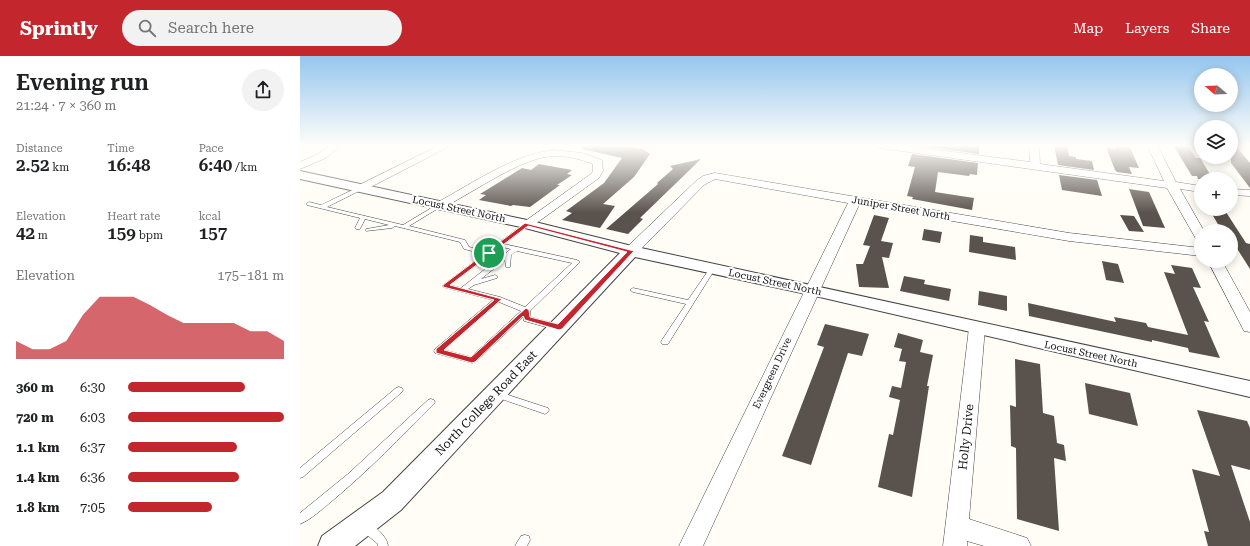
<!DOCTYPE html>
<html lang="en">
<head>
<meta charset="utf-8">
<style>
  body { margin:0; font-family:"Roboto Serif",serif; background:#f2f2f2; color:#202124; height:100vh; display:flex; flex-direction:column; font-size:15px; white-space:nowrap }
  * { box-sizing:border-box; margin:0 }
  p { font-size:13px; color:#757577 }
  .icon { flex:none; width:22px; height:22px; fill:none; stroke:currentColor; stroke-width:2; stroke-linecap:round; stroke-linejoin:round }
  .map { position:relative; flex:1; overflow:hidden }
  .drawer { display:flex; flex-direction:column; background:#fff; width:300px }
  .drawer>* { flex:none }
  .needle { width:26px; rotate:289deg }
  .buttons { position:absolute; left:894px; top:12px; display:grid; gap:8px }
  .buttons a { display:grid; place-items:center; width:44px; height:44px; border-radius:50%; background:#fff; box-shadow:0 2px 10px #0003; font-size:20px }
  .pin { position:absolute; display:grid; place-items:center; width:34px; height:34px; color:#fff; margin:-17px; border:2px solid #fff; border-radius:50%; box-shadow:0 1px 4px #0007 }
  .round { display:grid; place-items:center; flex:none; width:42px; height:42px; border-radius:21px; background:#f2f2f2 }
  .summary { display:flex; align-items:center; justify-content:space-between; height:68px; padding:0 16px }
  h1 { font-size:22px; font-weight:600; line-height:30px }
  .metrics { display:grid; grid-template-columns:repeat(3,1fr); gap:6px; height:68px; padding:4px 16px }
  .metrics div { display:grid; align-content:center }
  .metrics b { font-size:17px; font-weight:600 }
  .metrics small { font-size:11px; font-weight:400 }
  .metrics p { font-size:11px }
  .chart { height:112px; padding:8px 16px }
  .chart p { display:flex; justify-content:space-between }
  .chart svg { width:100%; height:72px; margin-top:4px; fill:#c4262e; opacity:.7 }
  ul { padding:0 16px; list-style:none; font-size:13px }
  li { display:grid; grid-template-columns:64px 48px 1fr; align-items:center; height:30px }
  li i { height:10px; border-radius:5px; background:#c4262e }
  header { display:flex; align-items:center; gap:24px; box-sizing:border-box; height:56px; padding:0 20px; background:#c4262e; color:#fff }
  header strong { font-size:19px }
  nav { display:flex; gap:22px; margin-inline-start:auto; font-size:14px }
  .search { width:280px; height:36px; background:#f2f2f2; display:flex; align-items:center; gap:10px; box-sizing:border-box; padding:0 14px; border-radius:22px; color:#757577; font-size:15px }
  main { display:flex; flex:1; min-height:0 }
  .map>svg:first-child { display:block }
  .building { fill:#5a524d }
  .lines { fill:none; stroke-linecap:round; stroke-linejoin:round }
  .service-casing { stroke:#444; stroke-width:1 }
  .minor-casing { stroke:#444; stroke-width:1 }
  .tertiary-casing { stroke:#444; stroke-width:2 }
  .service { fill:#fff; fill-rule:evenodd }
  .minor { fill:#fff; fill-rule:evenodd }
  .tertiary { fill:#fff; fill-rule:evenodd }
  .route { fill:#c4262e; stroke:#fff; fill-rule:evenodd }
  .labels { text-anchor:middle; dominant-baseline:central; stroke-width:4; stroke-linejoin:round; paint-order:stroke }
  .street-label { font-size:10px; fill:#111; stroke:#fff }
  .near-street-label { font-size:12px; fill:#111; stroke:#fff }
</style>
</head>
<body>
<header>
<strong>Sprintly</strong>
<div class="search"><svg class="icon" aria-label="search" viewBox="0 0 24 24"><circle cx="10" cy="10" r="6"/><path d="M15 15l6 6"/></svg>Search here</div>
<nav><a>Map</a><a>Layers</a><a>Share</a></nav>
</header>
<main>
<section class="drawer">
<div class="summary"><div><h1>Evening run</h1><p>21:24 · 7 × 360 m</p></div><a class="round"><svg class="icon" aria-label="share" viewBox="0 0 24 24"><path d="M12 15V3M7 8l5-5 5 5M5 13v7h14v-7"/></svg></a></div>
<div class="metrics">
<div><p>Distance</p><b>2.52<small> km</small></b></div>
<div><p>Time</p><b>16:48</b></div>
<div><p>Pace</p><b>6:40<small> /km</small></b></div>
</div>
<div class="metrics">
<div><p>Elevation</p><b>42<small> m</small></b></div>
<div><p>Heart rate</p><b>159<small> bpm</small></b></div>
<div><p>kcal</p><b>157</b></div>
</div>
<div class="chart"><p><span>Elevation</span>175–181 m</p>
<svg viewBox="0 0 160 44" preserveAspectRatio="none"><path d="M0 44V33L10 38L20 38L30 33L40 17L50 6L60 6L70 6L80 11L90 17L100 22L110 22L120 22L130 22L140 27L150 27L160 33V44z"/></svg>
</div>
<ul>
<li><b>360 m</b>6:30<i style="width:75%"></i></li>
<li><b>720 m</b>6:03<i style="width:100%"></i></li>
<li><b>1.1 km</b>6:37<i style="width:70%"></i></li>
<li><b>1.4 km</b>6:36<i style="width:71%"></i></li>
<li><b>1.8 km</b>7:05<i style="width:54%"></i></li>
</ul>
</section>
<div class="map">
<svg width="950" height="490" viewBox="0 0 950 490">
  <rect width="100%" height="100%" fill="#fffdf5"/>
  <g class="building">
    <polygon points="282,89 321,89 343,93 350,98 334,121 303,148 315,150 300,172 262,164 272,157 266,155 304,127 322,102 282,93"/>
    <polygon points="614,89 667,89 679,90 679,98"/>
    <polygon points="754,89 767,89 769,100 776,101 776,103 792,105 794,114 758,109"/>
    <polygon points="815,89 829,89 839,112 829,111 832,118 817,116 815,114 806,91 816,93"/>
    <polygon points="873,89 887,89 896,102 900,102 913,123 898,123 897,120 892,120"/>
    <polygon points="931,89 935,89 950,107 950,132 931,107"/>
    <polygon points="612,98 678,107 677,119 670,118 669,120 638,116 635,136 674,142 672,154 612,143 613,141 607,140 615,111 608,110"/>
    <polygon points="401,103 340,162 343,163 328,178 306,173 358,128 357,127 373,113 370,110"/>
    <polygon points="239,108 272,114 267,118 272,119 257,129 260,129 230,151 213,149 211,150 179,144 186,139 180,138 222,112 231,114"/>
    <polygon points="759,119 797,124 802,140 762,134"/>
    <polygon points="829,133 849,136 865,172 843,170"/>
    <polygon points="909,153 924,153 946,187 950,188 950,213 931,183 931,175 922,175"/>
    <polygon points="574,159 589,162 581,185 593,187 589,202 582,201 589,232 559,231 556,208 563,208 570,190 563,189"/>
    <polygon points="820,159 834,160 844,176 829,175"/>
    <polygon points="624,173 642,176 640,187 622,184"/>
    <polygon points="670,179 683,181 683,186 715,191 716,204 669,196"/>
    <polygon points="802,205 818,208 824,227 806,224"/>
    <polygon points="871,209 892,212 901,232 893,231 909,266 904,265 920,302 889,296 888,292 852,284 852,286 729,260 728,247 816,266 814,261 846,267 848,271 888,279 864,216 875,218"/>
    <polygon points="604,220 625,224 624,228 651,233 649,245 600,235"/>
    <polygon points="679,235 707,240 707,255 678,249"/>
    <polygon points="525,268 569,278 562,300 548,297 511,409 482,400 524,291 517,289"/>
    <polygon points="598,277 623,284 620,296 633,299 627,330 629,330 612,441 578,431 589,378 593,379 600,344 589,341 592,330 601,332 606,306 599,305 602,293 594,291"/>
    <polygon points="715,303 740,308 743,357 754,360 757,387 764,389 766,405 754,402 759,475 717,463 716,392 711,390 710,349 716,351"/>
    <polygon points="785,327 830,337 838,370 789,358"/>
    <polygon points="897,354 947,365 950,372 950,414 931,409 950,466 950,490 908,490 904,475 909,476 892,413 920,420"/>
  </g>
  <g class="lines">
    <g class="service-casing">
      <g id="service">
        <path d="M61,130L63,131V133L27,151L103,169L138,148H142V150L109,170L165,184L169,191L188,195L225,167H229V169L204,188L277,204L280,206L230,255V261L260,269L261,271L260,273L257,274L224,265L223,261L175,306L172,307L135,297L134,295L135,293L193,244L143,231L142,230L184,198L164,193L160,186L95,170L92,172L66,175V173L89,169L65,163L60,173H56L55,172L60,162L7,149L6,148L9,146L21,149ZM201,191L211,193L161,232L150,229ZM217,195L272,207L225,251L200,241L168,233L174,229L197,222L198,221L197,220L195,219L181,223L205,204L206,211H210L211,199ZM199,246L221,255L171,301L144,294Z"/>
        <polygon points="412,211 415,213 368,288 362,288 361,286 362,284 386,248 333,236 330,234 333,232 388,244 410,212"/>
        <polygon points="99,331 102,332 103,334 102,336 3,421 0,422 0,412 96,332"/>
        <polygon points="196,335 248,352 249,354 248,356 245,358 193,340 192,338 193,336"/>
        <path d="M131,343L134,344L135,346L134,348C101,381 68,415 32,445C22,453 12,463 0,468V457L48,418L128,344Z"/>
        <path d="M65,465C73,468 88,481 88,490H78V488L61,474L60,470L61,466Z"/>
        <polygon points="225,479 229,480 230,484 227,490 215,490 221,480"/>
      </g>
    </g>
    <g class="minor-casing">
      <g id="minor">
        <polygon points="26,89 37,89 39,91 26,102 0,113 0,106 18,98 28,91"/>
        <polygon points="140,89 152,89 65,134 61,135 55,132 57,130"/>
        <polygon points="575,89 599,89 730,106 729,89 739,89 740,108 864,125 847,89 857,89 876,126 901,130 901,136 880,133 904,175 901,175 901,184 896,183 867,132 580,92"/>
        <path d="M253,94L282,97L302,104L303,115L299,122L231,171H223L221,168L291,118L293,115V108C280,103 268,100 254,100C222,101 174,136 144,151H136L134,149L136,147C174,127 210,100 253,94Z"/>
        <polygon points="415,117 769,177 901,192 901,200 769,185 559,149 403,490 379,490 548,147 415,123 404,129 336,198 326,198 324,195 326,192 396,125 403,120"/>
        <polygon points="931,133 950,134 950,140 931,139"/>
        <polygon points="908,205 922,205 950,256 950,276 944,275 942,271"/>
        <polygon points="677,267 683,268 685,272 669,463 727,482 731,490 684,490 667,485 667,490 643,490 669,272 671,268"/>
      </g>
    </g>
    <g class="tertiary-casing">
      <polygon id="tertiary" points="0,115 227,164 332,190 950,325 950,341 511,239 335,201 101,454 55,490 18,490 22,480 83,436 320,197 225,172 0,123"/>
    </g>
    <use href="#service" class="service"/>
    <use href="#minor" class="minor"/>
    <use href="#tertiary" class="tertiary"/>
  </g>
  <linearGradient id="sky" x2="0" y2="1"><stop stop-color="#95c6ee"/><stop offset="0.57" stop-color="#fffefa"/><stop offset="1" stop-color="#fffefa" stop-opacity="0"/></linearGradient>
  <rect width="950" height="157" fill="url(#sky)"/>
  <path class="route" d="M225,167L334,195L262,273L259,274L225,264L223,260L175,306L172,307L136,297V293L194,244L143,231V229ZM228,170L327,196L258,268L230,261L229,254L226,252L171,301L144,294L202,243L150,229Z"/>
  <g class="labels">
    <g class="street-label">
      <text transform="translate(601 152) rotate(10)">Juniper Street North</text>
      <text transform="translate(159 153) rotate(12)">Locust Street North</text>
      <text transform="translate(475 226) rotate(12)">Locust Street North</text>
      <text transform="translate(791 298) rotate(12)">Locust Street North</text>
      <text transform="translate(472 317) rotate(-65)">Evergreen Drive</text>
    </g>
    <g class="near-street-label">
      <text transform="translate(186 347) rotate(-46)">North College Road East</text>
      <text transform="translate(666 381) rotate(-84)">Holly Drive</text>
    </g>
  </g>
</svg>
<div class="buttons">
<a><svg class="needle" viewBox="-14 -14 28 28"><path d="M0-13l5 13h-10z" fill="#e53935"/><path d="M0 13l5-13h-10z" fill="#757577"/></svg></a>
<a><svg class="icon" aria-label="layers" viewBox="0 0 24 24"><path d="M12 4l9 5-9 5-9-5zM3 14l9 5 9-5"/></svg></a>
<a>+</a>
<a>−</a>
</div>
<div class="pin" style="left:189px;top:197px;background:#1e9e55"><svg class="icon" aria-label="arrive" viewBox="0 0 24 24"><path d="M6 21V4h12l-3 4 3 4H6"/></svg></div>
</div>
</main>
</body>
</html>
